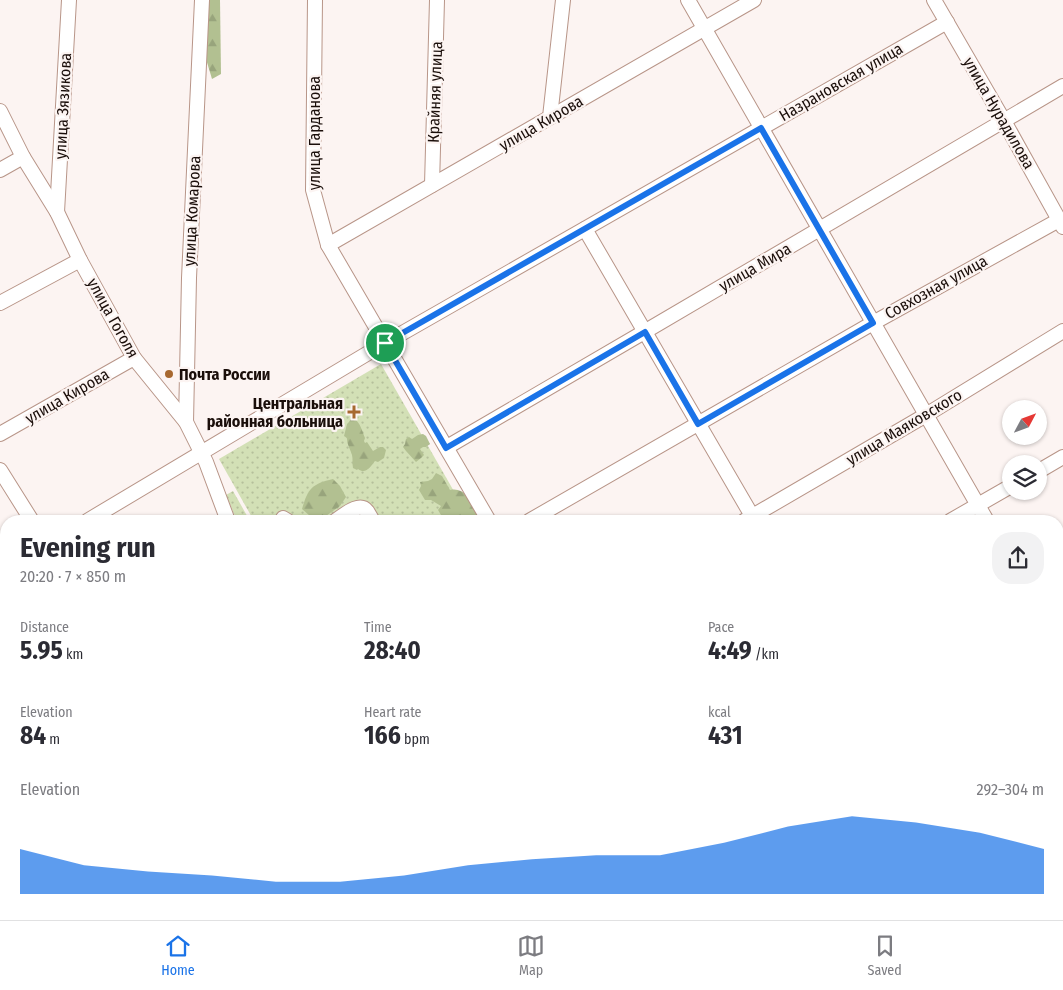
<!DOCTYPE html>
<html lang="en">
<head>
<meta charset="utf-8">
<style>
  body { margin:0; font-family:"Fira Sans Condensed",sans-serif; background:#f2f2f3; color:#2b2b33; height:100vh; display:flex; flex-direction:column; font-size:19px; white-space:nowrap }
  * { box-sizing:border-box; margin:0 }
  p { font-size:16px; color:#7c7c81 }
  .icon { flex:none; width:28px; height:28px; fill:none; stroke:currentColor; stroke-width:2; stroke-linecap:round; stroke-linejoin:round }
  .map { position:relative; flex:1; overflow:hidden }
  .side { position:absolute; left:0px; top:515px; width:1064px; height:405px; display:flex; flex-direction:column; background:#fff; border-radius:20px 20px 0 0; box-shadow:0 1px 4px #0004 }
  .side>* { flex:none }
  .needle { width:32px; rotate:49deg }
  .buttons { position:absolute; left:1002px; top:400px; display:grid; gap:10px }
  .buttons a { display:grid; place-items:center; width:45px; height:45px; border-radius:50%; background:#fff; box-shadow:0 1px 4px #0004; font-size:25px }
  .pin { position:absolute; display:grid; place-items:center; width:42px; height:42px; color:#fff; margin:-21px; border:2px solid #fff; border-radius:50%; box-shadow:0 1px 5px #0007 }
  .round { display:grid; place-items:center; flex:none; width:52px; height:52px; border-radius:20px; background:#f2f2f3 }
  .overview { display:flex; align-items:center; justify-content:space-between; height:85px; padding:0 20px }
  h1 { font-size:28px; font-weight:700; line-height:38px }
  .stats { display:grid; grid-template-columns:repeat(3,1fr); gap:8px; height:85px; padding:5px 20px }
  .stats div { display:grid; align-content:center }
  .stats b { font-size:25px; font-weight:700 }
  .stats small { font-size:14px; font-weight:400 }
  .stats p { font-size:14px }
  .chart { height:140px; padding:10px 20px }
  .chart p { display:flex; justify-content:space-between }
  .chart svg { width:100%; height:90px; margin-top:5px; fill:#1a73e8; opacity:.7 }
  .tabs { display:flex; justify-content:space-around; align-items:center; height:70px; border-top:1px solid #e1e1e2; background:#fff; font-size:14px; color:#7c7c81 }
  .tabs a { display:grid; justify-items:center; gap:2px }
  .tabs .on { color:#1a73e8 }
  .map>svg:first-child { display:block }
  .grass { fill:url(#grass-dots) }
  .forest { fill:url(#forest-firs) }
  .park { fill:#d3e0b6 }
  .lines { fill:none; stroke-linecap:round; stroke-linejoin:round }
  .minor-casing { stroke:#b89588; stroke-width:16 }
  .minor { stroke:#fff; stroke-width:14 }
  .route-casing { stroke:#fff; stroke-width:10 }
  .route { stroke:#1a73e8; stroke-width:6 }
  .poi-dot { fill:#a76830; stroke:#fcf4f2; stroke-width:2 }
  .labels { text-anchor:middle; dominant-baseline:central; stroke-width:4.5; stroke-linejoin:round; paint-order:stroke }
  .street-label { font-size:16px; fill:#1a0e0a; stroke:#fcf4f2 }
  .poi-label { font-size:16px; font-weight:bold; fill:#1a0e0a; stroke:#fcf4f2; text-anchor:start }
</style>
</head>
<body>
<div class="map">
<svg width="1063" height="920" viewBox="0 0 1063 920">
  <defs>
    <pattern id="grass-dots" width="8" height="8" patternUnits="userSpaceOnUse" patternTransform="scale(1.25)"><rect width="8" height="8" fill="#d3e0b6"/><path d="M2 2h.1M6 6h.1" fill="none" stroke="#b5bf9b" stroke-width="1.8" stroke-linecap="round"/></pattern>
    <pattern id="forest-firs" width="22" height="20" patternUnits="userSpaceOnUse" patternTransform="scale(1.25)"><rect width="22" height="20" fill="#b2c091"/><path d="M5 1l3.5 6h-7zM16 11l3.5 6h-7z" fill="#98a47c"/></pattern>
  </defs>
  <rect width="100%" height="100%" fill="#fcf4f2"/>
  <g class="grass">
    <polygon points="381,364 471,521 254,521 219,459"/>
    <polygon points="233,491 250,521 237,521 226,495"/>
    <polygon points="474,914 651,914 642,919 642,920 478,920"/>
  </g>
  <g class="forest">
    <polygon points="206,0 220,0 221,74 212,79 206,59"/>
    <path d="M354,418C361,424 362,431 365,438L364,441L365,443L367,442L373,451L380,447H383L386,450L384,458L378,462L375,461C371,466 366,475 358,469L357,470L353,468C352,463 353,459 352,455C350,448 347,445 347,438L344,436L347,424L349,422L351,419Z"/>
    <polygon points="423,434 426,436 430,444 426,447 423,447 420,449 424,455 421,458 416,462 406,451 403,447 405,444 406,439 409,437 412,439 418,435"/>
    <path d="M436,473L442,476L450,490C467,486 476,508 481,521H443L442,520L444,515H441L438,510L441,506L431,500H425L419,490L421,486L420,482L428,481L432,479Z"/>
    <path d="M333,479L340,486L346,497L340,506L323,518L316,519L310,516L302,509C308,488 312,484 333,479Z"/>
    <polygon points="457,914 486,914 488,920 460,920 456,916"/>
  </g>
  <g class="park">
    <polygon points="275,914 432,914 436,920 264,920"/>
    <polygon points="835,914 962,914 965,920 839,920"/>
  </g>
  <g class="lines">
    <g class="minor-casing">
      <g id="minor">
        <polyline points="315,0 313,190 328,245 489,521"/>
        <polyline points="688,0 987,521"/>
        <polyline points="934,0 1004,121 1063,227"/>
        <polyline points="0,111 23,157 57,212 80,260 134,358 186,422 206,462 228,521"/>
        <polyline points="550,117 563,0"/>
        <polyline points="0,170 23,157"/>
        <polyline points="432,185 437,0"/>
        <polyline points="57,212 69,0"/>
        <polyline points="585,229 755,521"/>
        <polyline points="328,245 754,0"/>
        <polyline points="0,303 80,260"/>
        <polyline points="186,422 189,278 202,0"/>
        <polyline points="0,434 134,358"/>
        <polyline points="447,447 639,335 1063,86"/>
        <polyline points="0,470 32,521"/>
        <polyline points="1039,471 1063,457"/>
        <polyline points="283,518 288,521"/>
        <polyline points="87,521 385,343 947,22"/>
        <path d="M335,521C343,516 359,501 367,511C369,514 371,518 373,521"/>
        <polyline points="529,521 873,323 1059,220"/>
        <polyline points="744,521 926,415 1063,331"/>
        <polyline points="950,521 1011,486"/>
        <polyline points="0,573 6,569"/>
        <polyline points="1058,585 1063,582"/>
        <polyline points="1058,644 1063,653"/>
        <polyline points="1058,700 1063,696"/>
        <polyline points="0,743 6,739"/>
        <polyline points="1058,838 1063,835"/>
        <polyline points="0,903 6,899"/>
        <polyline points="448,914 451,920"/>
        <polyline points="524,914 527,920"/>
        <polyline points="714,914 718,920"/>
        <polyline points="796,914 800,920"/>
        <polyline points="985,914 989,920"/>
        <polyline points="241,920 251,914"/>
        <polyline points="678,920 689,914"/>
      </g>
    </g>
    <use href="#minor" class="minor"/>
  </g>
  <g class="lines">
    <g class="route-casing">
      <polygon id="route" points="761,128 873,323 698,424 645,332 446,448 385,343"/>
    </g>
    <use href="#route" class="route"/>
  </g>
  <g class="poi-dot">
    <circle cx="169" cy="374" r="5"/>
    <path d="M351.5 404.5h5v5h5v5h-5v5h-5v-5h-5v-5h5z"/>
  </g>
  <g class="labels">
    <g class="street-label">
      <text transform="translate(841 82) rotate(-30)">Назрановская улица</text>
      <text transform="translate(435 92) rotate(-88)">Крайняя улица</text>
      <text transform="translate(63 106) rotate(-87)">улица Зязикова</text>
      <text transform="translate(999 113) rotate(60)">улица Нурадилова</text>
      <text transform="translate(541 123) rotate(-30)">улица Кирова</text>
      <text transform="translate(314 133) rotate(-90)">улица Гарданова</text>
      <text transform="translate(192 211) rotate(-87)">улица Комарова</text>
      <text transform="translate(755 267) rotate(-30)">улица Мира</text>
      <text transform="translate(936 287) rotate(-29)">Совхозная улица</text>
      <text transform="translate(113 318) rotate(61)">улица Гоголя</text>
      <text transform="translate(67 396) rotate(-30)">улица Кирова</text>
      <text transform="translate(904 427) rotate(-31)">улица Маяковского</text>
    </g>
    <g class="poi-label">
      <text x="179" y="374">Почта России</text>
      <text x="343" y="403" text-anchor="end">Центральная<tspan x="343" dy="18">районная больница</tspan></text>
    </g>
  </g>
</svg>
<div class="buttons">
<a><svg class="needle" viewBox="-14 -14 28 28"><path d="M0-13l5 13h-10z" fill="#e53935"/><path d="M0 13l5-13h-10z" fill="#7c7c81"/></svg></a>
<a><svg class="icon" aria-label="layers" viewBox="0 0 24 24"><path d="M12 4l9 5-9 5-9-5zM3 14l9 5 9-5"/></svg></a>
</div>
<div class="pin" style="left:385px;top:343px;background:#1e9e55"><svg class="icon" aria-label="arrive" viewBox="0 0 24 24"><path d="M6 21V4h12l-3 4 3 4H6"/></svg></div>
<section class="side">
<div class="overview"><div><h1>Evening run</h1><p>20:20 · 7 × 850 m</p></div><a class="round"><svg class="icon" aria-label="share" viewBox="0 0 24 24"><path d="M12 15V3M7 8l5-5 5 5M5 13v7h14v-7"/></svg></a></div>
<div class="stats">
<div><p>Distance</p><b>5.95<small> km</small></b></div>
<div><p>Time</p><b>28:40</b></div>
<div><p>Pace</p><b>4:49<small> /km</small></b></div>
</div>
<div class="stats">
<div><p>Elevation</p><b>84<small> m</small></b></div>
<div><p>Heart rate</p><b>166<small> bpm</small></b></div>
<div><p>kcal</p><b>431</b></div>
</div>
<div class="chart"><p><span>Elevation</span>292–304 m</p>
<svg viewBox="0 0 160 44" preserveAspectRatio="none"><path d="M0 44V22L10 30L20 33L30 35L40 38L50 38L60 35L70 30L80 27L90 25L100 25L110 19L120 11L130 6L140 9L150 14L160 22V44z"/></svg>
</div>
</section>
</div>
<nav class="tabs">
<a class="on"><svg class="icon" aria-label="home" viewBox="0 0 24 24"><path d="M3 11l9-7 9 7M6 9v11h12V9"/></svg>Home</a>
<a><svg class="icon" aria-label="map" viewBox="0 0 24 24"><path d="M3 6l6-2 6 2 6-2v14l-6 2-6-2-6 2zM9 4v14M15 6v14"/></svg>Map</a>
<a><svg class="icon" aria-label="saved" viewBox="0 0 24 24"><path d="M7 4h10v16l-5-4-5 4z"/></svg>Saved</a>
</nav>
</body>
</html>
